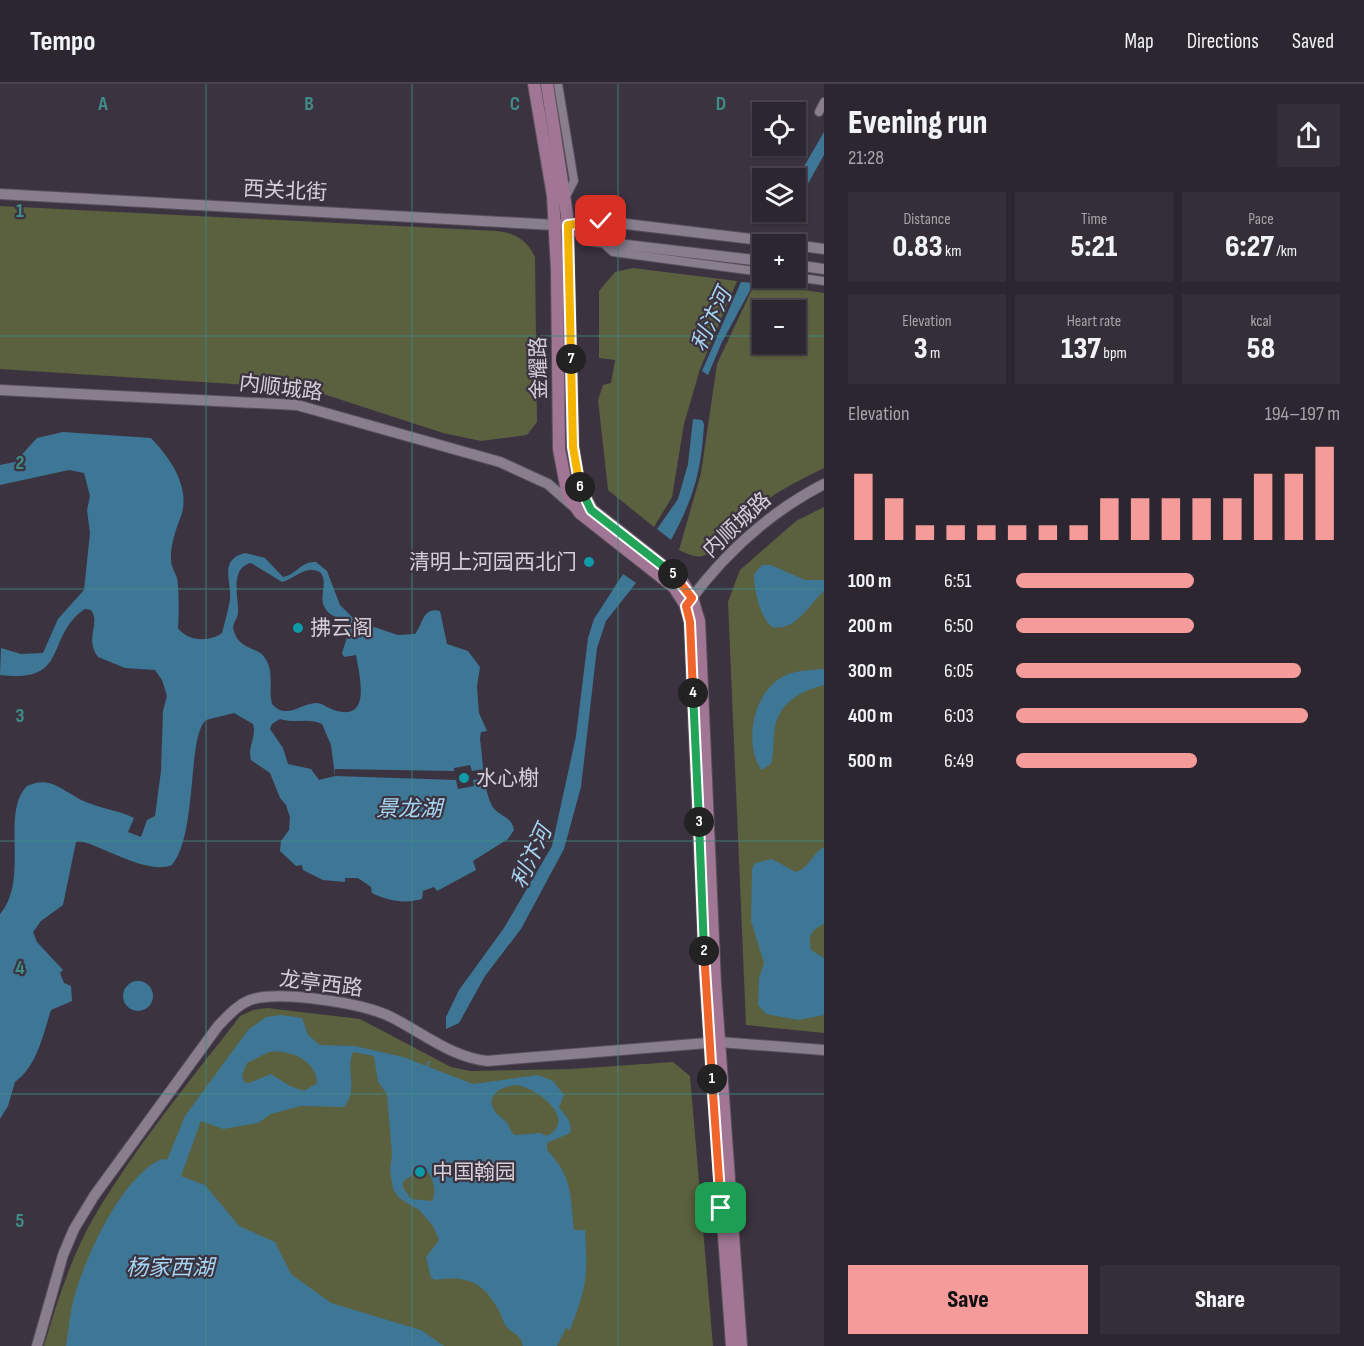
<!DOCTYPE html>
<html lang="en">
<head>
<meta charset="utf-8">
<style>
  body { margin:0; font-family:"Sofia Sans Condensed","Noto Sans SC",sans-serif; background:#342e38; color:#f1f3f6; height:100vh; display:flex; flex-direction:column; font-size:22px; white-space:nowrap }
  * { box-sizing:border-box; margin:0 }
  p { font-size:20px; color:#a6a5ab }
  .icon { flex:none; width:33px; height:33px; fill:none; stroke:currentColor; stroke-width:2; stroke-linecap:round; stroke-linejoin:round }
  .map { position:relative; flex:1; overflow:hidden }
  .panel { display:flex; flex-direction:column; background:#2c2630; width:540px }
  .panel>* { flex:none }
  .fabs { position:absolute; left:752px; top:18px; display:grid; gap:12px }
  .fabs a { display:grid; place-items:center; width:54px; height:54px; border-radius:0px; background:#2c2630; box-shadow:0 2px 4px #0004,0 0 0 2px #48434c; font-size:30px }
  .pin { position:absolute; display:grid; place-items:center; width:51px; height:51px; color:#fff; margin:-26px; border-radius:12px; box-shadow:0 3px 9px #0006 }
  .km { position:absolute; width:30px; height:30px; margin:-15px; border-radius:50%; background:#222; color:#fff; font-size:16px; line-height:30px; text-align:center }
  .round { display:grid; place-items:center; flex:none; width:63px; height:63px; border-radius:0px; background:#342e38 }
  .summary { display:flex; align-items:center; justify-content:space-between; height:102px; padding:0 24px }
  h1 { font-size:33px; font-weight:800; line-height:45px }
  .stats { display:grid; grid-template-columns:repeat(3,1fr); gap:9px; height:102px; padding:6px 24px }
  .stats div { display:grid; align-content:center; border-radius:0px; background:#342e38; text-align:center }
  .stats b { font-size:30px; font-weight:800 }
  .stats small { font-size:16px; font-weight:400 }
  .stats p { font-size:16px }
  .chart { height:168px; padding:12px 24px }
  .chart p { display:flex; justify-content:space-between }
  .chart svg { width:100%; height:108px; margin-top:6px; stroke:#f59b9a; stroke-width:6 }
  .button { display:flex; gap:12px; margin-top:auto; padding:12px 24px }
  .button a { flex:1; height:69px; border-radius:0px; background:#f59b9a; color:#111; font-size:24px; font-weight:800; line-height:69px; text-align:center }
  .button a+a { background:#342e38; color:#f1f3f6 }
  ul { padding:0 24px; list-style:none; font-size:20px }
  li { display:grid; grid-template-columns:96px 72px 1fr; align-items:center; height:45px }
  li i { height:15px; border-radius:8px; background:#f59b9a }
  header { display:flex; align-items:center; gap:36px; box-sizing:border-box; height:84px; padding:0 30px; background:#2c2630; border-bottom:2px solid #48434c }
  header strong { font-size:28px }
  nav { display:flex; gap:33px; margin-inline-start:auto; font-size:21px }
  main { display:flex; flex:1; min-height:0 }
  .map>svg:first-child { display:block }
  .green { fill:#5b603f; fill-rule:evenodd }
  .water { fill:#3e7796; fill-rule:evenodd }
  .pier { fill:#3b3340 }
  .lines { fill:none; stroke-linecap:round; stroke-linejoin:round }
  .stream { stroke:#3e7796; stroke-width:2 }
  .minor-casing { stroke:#58515b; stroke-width:10 }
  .tertiary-casing { stroke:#58515b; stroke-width:12 }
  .secondary-casing { stroke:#58515b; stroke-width:14 }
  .minor { stroke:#887e8e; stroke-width:8 }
  .tertiary { stroke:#887e8e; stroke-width:10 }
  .secondary { stroke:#a07694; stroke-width:12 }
  .split-1-casing { stroke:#fff; stroke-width:12 }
  .split-2-casing { stroke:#fff; stroke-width:12 }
  .split-3-casing { stroke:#fff; stroke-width:12 }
  .split-4-casing { stroke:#fff; stroke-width:12 }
  .split-5-casing { stroke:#fff; stroke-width:12 }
  .split-6-casing { stroke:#fff; stroke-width:12 }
  .split-7-casing { stroke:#fff; stroke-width:12 }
  .split-8-casing { stroke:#fff; stroke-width:12 }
  .split-9-casing { stroke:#fff; stroke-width:12 }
  .split-1 { stroke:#f0652b; stroke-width:8 }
  .split-2 { stroke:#f0652b; stroke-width:8 }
  .split-3 { stroke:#22a559; stroke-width:8 }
  .split-4 { stroke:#22a559; stroke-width:8 }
  .split-5 { stroke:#f0652b; stroke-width:8 }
  .split-6 { stroke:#22a559; stroke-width:8 }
  .split-7 { stroke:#f5b400; stroke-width:8 }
  .split-8 { stroke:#f5b400; stroke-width:8 }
  .split-9 { stroke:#f5b400; stroke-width:8 }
  .grid { fill:none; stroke:#408c88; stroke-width:1.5; stroke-opacity:0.55 }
  .culture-dot { fill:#0f9aa8; stroke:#3b3340; stroke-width:2 }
  .labels { text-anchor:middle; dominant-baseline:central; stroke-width:4.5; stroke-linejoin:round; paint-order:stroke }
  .street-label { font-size:21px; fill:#d5d0d8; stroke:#3b3340 }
  .poi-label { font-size:21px; fill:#d5d0d8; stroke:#3b3340; text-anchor:start }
  .water-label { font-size:22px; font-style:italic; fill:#a6d6f3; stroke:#3b3340 }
  .grid-label { font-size:20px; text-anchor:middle; font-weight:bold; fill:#408c88; stroke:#3b3340; stroke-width:4.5; stroke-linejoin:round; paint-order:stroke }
</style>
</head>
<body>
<header>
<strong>Tempo</strong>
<nav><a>Map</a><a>Directions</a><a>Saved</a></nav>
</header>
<main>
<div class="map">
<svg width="824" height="1262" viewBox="0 0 824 1262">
  <rect width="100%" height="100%" fill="#3b3340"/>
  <g class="green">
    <path d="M0,122L497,147C515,149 527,156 535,173L537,338L527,351L481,357L443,349L308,305L0,285Z"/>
    <polygon points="633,184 737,197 700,285 684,340 672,413 654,443 608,406 598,316 603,301 611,299 615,276 599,274 599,207 615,188"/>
    <path d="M755,199L824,209V384C800,396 777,407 756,424C740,437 725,464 705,471C697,475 687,470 679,466L701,389L717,280ZM795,226V260H762V226Z"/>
    <polygon points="824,423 824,949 746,941 728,518 740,486 796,437"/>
    <path d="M267,924L360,935L451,983L470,987L571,985L673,978L690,992L713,1262H44C57,1218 71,1173 94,1133C136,1062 190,997 240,932L253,926Z"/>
  </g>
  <g class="water">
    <polygon points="824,48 824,71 795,123 795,98"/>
    <polygon points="741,198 754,199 722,258 708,291 702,287"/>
    <path d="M693,335L702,336L704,340C701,389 694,413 671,456L657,445L678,415L688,380Z"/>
    <path d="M63,348L151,354C170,374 191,403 181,432C176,445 170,462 171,476C171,482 175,488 177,494C179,504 179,533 178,544C188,558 210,558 222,549C225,538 228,527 230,516C232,497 218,476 245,469L265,474L283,493C296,491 301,477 316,478L327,487L340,521L356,537L398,551L415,550C423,540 423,522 440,527L447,560L468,567L480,583L477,602L479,629L487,647L481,648L480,655C483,675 483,704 492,722C498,732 512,732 514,746L508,755L473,777L476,786L437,807L434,803L423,807L422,815C405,820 388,817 372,809L371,803L358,794H345V798L323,796L303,786L302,781L296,782L280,767L281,757L289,746L290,733L286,721L280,714L270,689L251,676C247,663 257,653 253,640L234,629L206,636C187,652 198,749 172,781C145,793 89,753 76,758L63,821L41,837L33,848L37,858L63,886L60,889L64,899L71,902L72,917L51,926C43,951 37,982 15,998L8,1022L0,1035V830C30,796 0,728 27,702C34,699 42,697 49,699C63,703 73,713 86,718C102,725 118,726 134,734L128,748L141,753L147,736L155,732L161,687L163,627L167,612L162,596L155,586L125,584L98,573C84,554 101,540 91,526L85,525C44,552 71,600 0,591L1,564L21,570L43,569L58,535L84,506L90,449L87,426L90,412L84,389L69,386L0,401V381L15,378L37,354ZM251,479L282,498C295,495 307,479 321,489C328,500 319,511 324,522C329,535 344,532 350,544L342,569L344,573L356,571C359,590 372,636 337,627C330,626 323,619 316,619C300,620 286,636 272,620C268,605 275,589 265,574C258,562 237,567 233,543C234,538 238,533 238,528C239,515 229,484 251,479ZM280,635C295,640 309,633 322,640L331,661L335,692L319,696L311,685L288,680L283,664L270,645L272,640Z"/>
    <path d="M762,481H771L805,496H824V507C808,521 796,548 772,543C760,534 754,505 754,490Z"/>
    <polygon points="623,490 636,499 606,537 597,564 581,703 564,765 521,845 485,892 459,939 446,945 446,933 459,906 504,844 552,762 576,652 588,554 594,535"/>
    <path d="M824,585V601C797,608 776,621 774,651C773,661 774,670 771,680L761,686C743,657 754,609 782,593C794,586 811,586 824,585Z"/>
    <path d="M824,763V840C811,846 808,851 811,866L824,874V931L798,936L766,930L758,921L759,894L764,879L751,837L752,785L755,779L772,775L796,788C809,784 812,770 824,763Z"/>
    <circle cx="138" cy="912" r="15"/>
    <path d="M281,931L302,934L308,951L320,961L355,962L403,973L473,1000L538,991L553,997L564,1011L559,1023C565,1032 573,1037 570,1049L547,1059V1066C573,1094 570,1109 574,1146H585C588,1191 587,1203 570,1246L566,1244L557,1262H523C521,1250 512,1250 506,1242C503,1238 502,1233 500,1229C485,1199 468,1191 436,1196L431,1194L426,1173L439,1156L433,1142L419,1126L399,1114L393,1105L390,1087L392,1071L387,1010L378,998L374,972L353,968C345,986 359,1006 344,1023L301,1022L271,1030L258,1039L223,1045L201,1037L181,1092L205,1101L239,1142L275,1158L291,1190L331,1219L421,1246L444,1262H66C69,1244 70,1225 76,1207C88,1168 123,1091 162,1075L167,1076L185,1032L248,946L266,933ZM269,968C290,965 317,977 317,999L304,1007L290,1002L271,990L249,999L244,998L242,991L247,979ZM517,1001C536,1004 579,1035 547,1052L540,1049L515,1051C509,1047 510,1040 504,1036C482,1020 491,1003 517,1001ZM419,1086L428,1088C433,1094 437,1110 432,1117L411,1115L403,1103V1098Z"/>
  </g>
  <polygon class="pier" points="470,681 472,687 485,685 486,694 473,696 474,702 458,705 456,696 335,692 335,685 454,687 454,684"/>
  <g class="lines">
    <polyline class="stream" points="427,982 429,978"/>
    <g class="minor-casing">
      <g id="minor">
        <polyline points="558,0 574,97 565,114"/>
        <polyline points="819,28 824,18"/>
        <polyline points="602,158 613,168 762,188"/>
        <polyline points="795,193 824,197"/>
      </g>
    </g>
    <g class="tertiary-casing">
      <g id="tertiary">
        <polyline points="0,110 555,141 601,137 794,160"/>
        <polyline points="568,141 592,157 762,177"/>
        <polyline points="795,161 824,165"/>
        <polyline points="795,181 824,185"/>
        <polyline points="0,306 297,321 500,378 548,400 572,421"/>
        <path d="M688,519C724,470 770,428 824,400"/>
        <path d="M37,1262L63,1171L74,1145L94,1112L218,942C228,932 237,921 250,916C279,906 363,919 391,933C423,949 451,973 487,977L719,958L824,966"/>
      </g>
    </g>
    <g class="secondary-casing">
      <g id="secondary">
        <polyline points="534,0 553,112 557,186 559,365 568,412 580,429 674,503 685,520 690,538 706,902 732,1262"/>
        <polyline points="547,0 567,131 573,363 579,402 592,426 681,496 692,514 699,537 715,901 741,1262"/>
      </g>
    </g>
    <use href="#minor" class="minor"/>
    <use href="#tertiary" class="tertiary"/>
    <use href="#secondary" class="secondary"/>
  </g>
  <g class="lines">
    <g class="split-1-casing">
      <polyline id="split-1" points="712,995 721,1124"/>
    </g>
    <g class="split-2-casing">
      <polyline id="split-2" points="704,867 712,995"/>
    </g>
    <g class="split-3-casing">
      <polyline id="split-3" points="699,738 704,867"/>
    </g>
    <g class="split-4-casing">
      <polyline id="split-4" points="693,609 699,738"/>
    </g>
    <g class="split-5-casing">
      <polyline id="split-5" points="673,490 692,514 686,522 690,538 693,609"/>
    </g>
    <g class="split-6-casing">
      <polyline id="split-6" points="580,403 591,426 673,490"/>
    </g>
    <g class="split-7-casing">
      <polyline id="split-7" points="571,275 573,363 580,403"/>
    </g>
    <g class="split-8-casing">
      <polyline id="split-8" points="568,146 571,275"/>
    </g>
    <g class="split-9-casing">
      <polyline id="split-9" points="568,146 568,141 601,137"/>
    </g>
    <use href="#split-1" class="split-1"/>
    <use href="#split-2" class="split-2"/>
    <use href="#split-3" class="split-3"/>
    <use href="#split-4" class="split-4"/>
    <use href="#split-5" class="split-5"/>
    <use href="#split-6" class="split-6"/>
    <use href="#split-7" class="split-7"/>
    <use href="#split-8" class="split-8"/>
    <use href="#split-9" class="split-9"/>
  </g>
  <path class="grid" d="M206,0V1262M412,0V1262M618,0V1262M0,252H762M795,252H824M0,505H824M0,757H824M0,1010H824"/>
  <g class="culture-dot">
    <circle cx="589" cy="478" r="6"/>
    <circle cx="298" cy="544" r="6"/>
    <circle cx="464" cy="694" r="6"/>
    <circle cx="420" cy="1088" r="6"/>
  </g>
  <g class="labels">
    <g class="street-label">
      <text transform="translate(285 107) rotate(3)">西关北街</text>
      <text transform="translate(539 284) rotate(-91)">金耀路</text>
      <text transform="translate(281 304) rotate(7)">内顺城路</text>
      <text transform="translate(737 441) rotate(-43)">内顺城路</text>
      <text transform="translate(321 900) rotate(7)">龙亭西路</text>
    </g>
    <g class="poi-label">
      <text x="577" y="478" text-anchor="end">清明上河园西北门</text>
      <text x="310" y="544">拂云阁</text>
      <text x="476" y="694">水心榭</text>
      <text x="432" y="1088">中国翰园</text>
    </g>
    <g class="water-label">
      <text transform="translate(712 236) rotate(-65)">利汴河</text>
      <text x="409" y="725">景龙湖</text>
      <text transform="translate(532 773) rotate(-65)">利汴河</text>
      <text x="170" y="1184">杨家西湖</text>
    </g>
  </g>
  <g class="grid-label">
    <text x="103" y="26">A</text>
    <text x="309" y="26">B</text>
    <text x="515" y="26">C</text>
    <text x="721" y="26">D</text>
    <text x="20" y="133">1</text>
    <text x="20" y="385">2</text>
    <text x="20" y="638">3</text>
    <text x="20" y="890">4</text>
    <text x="20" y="1143">5</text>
  </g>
</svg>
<div class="fabs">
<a><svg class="icon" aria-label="locate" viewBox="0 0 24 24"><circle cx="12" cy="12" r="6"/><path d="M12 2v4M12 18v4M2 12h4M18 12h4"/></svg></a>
<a><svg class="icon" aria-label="layers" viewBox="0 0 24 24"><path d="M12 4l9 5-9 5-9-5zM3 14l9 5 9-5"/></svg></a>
<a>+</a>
<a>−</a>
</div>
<div class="pin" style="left:721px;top:1124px;background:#1e9e55"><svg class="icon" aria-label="arrive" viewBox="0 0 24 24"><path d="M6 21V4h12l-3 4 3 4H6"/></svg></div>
<div class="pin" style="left:601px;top:137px;background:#d93025"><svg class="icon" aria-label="check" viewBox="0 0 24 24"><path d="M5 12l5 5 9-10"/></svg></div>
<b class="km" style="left:712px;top:995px">1</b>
<b class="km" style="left:704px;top:867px">2</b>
<b class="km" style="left:699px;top:738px">3</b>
<b class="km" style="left:693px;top:609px">4</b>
<b class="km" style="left:673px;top:490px">5</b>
<b class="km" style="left:580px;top:403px">6</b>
<b class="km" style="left:571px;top:275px">7</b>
</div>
<section class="panel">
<div class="summary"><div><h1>Evening run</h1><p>21:28</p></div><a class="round"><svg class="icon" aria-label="share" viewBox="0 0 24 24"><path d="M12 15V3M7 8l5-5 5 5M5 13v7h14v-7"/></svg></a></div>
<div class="stats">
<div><p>Distance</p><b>0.83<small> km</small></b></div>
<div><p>Time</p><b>5:21</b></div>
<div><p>Pace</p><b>6:27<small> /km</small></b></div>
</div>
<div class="stats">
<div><p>Elevation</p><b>3<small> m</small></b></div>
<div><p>Heart rate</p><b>137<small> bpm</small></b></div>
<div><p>kcal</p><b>58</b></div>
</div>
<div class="chart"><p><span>Elevation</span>194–197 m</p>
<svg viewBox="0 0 160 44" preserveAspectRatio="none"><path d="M5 44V17M15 44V27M25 44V38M35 44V38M45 44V38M55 44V38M65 44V38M75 44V38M85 44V27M95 44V27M105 44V27M115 44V27M125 44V27M135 44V17M145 44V17M155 44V6"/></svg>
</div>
<ul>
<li><b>100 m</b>6:51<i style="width:55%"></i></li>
<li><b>200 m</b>6:50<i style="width:55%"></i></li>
<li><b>300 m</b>6:05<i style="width:88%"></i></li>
<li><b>400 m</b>6:03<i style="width:90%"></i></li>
<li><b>500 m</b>6:49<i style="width:56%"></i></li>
</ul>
<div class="button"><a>Save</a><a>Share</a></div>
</section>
</main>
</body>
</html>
